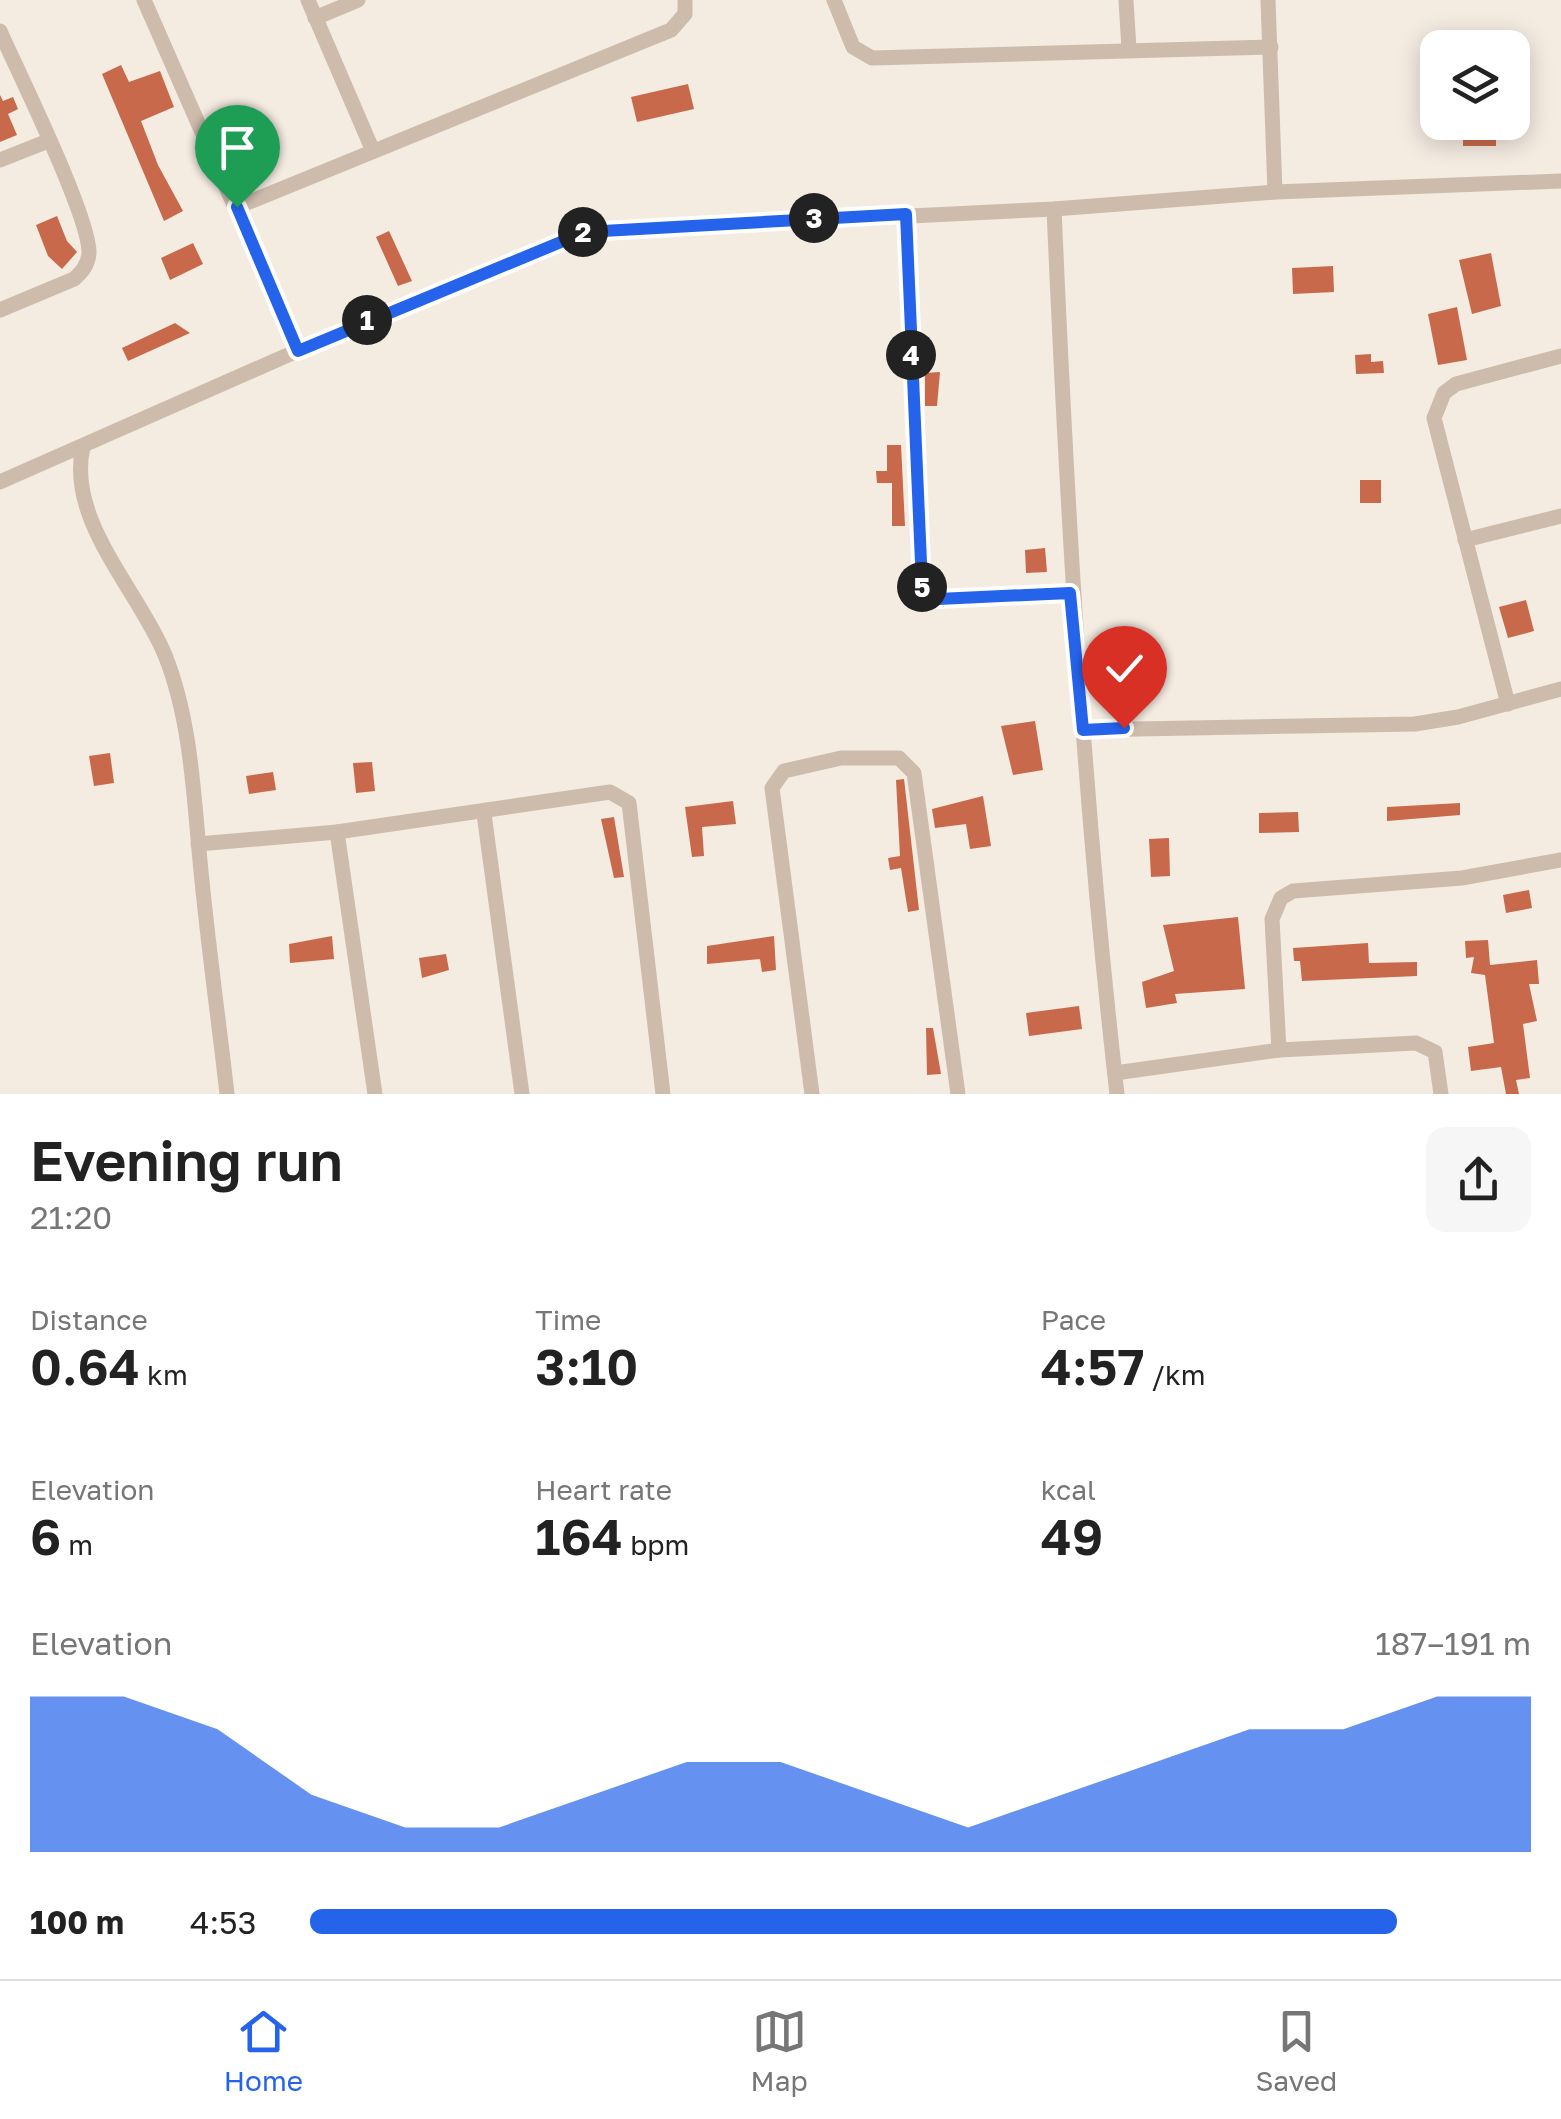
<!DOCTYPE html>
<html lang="en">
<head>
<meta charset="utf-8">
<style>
  body { margin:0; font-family:"Golos Text",sans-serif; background:#f6f6f6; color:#222; height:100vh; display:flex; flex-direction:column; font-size:38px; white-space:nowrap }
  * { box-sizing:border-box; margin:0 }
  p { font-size:32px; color:#767676 }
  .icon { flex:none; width:55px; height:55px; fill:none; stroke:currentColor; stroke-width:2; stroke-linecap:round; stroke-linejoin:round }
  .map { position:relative; height:1094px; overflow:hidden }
  .side { display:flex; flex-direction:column; background:#fff; flex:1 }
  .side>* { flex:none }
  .buttons { position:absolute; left:1420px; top:30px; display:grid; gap:20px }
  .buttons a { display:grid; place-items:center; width:110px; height:110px; border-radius:20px; background:#fff; box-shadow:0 5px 25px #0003; font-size:50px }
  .pin { position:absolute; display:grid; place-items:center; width:85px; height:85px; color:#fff; margin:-102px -42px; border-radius:50% 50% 50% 0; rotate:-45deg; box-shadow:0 0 10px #0007 }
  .pin .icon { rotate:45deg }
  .km { position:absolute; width:50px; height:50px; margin:-25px; border-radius:50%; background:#222; color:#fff; font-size:28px; line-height:50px; text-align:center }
  .round { display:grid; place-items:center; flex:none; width:105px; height:105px; border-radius:20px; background:#f6f6f6 }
  .summary { display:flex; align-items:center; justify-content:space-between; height:170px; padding:0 30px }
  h1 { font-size:55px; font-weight:600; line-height:75px }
  .metrics { display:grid; grid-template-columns:repeat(3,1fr); gap:15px; height:170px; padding:10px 30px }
  .metrics div { display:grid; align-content:center }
  .metrics b { font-size:50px; font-weight:600 }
  .metrics small { font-size:28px; font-weight:400 }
  .metrics p { font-size:28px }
  .chart { height:280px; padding:20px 30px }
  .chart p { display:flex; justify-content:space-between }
  .chart svg { width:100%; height:180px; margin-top:10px; fill:#2563eb; opacity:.7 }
  ul { padding:0 30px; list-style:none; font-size:32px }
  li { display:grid; grid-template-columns:160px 120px 1fr; align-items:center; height:75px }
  li i { height:25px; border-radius:12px; background:#2563eb }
  .tabs { display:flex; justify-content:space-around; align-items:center; height:140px; border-top:2px solid #e0e0e0; background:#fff; font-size:28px; color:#767676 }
  .tabs a { display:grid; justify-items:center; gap:5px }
  .tabs .selected { color:#2563eb }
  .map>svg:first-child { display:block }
  .building { fill:#c8694b }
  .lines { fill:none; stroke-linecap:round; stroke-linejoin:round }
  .minor { stroke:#cdbbac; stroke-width:15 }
  .route-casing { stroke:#fff; stroke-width:20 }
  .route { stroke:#2563eb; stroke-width:12 }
</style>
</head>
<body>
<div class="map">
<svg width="1561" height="1094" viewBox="0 0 1561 1094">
  <rect width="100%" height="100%" fill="#f4ebe1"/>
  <g class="building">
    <polygon points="121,65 129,82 160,71 174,107 141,121 158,165 183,211 164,221 102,74"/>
    <polygon points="688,84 694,109 637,122 631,97"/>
    <polygon points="0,95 3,101 13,97 18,109 8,114 17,135 0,142"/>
    <rect x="1463" y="133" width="33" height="13"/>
    <polygon points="57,216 67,241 77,252 62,269 48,256 36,225"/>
    <polygon points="389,231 412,281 398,286 376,237"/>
    <polygon points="193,243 203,264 170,280 161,258"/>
    <polygon points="1491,253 1501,306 1472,314 1459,260"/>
    <polygon points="1333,266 1334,292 1293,294 1292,268"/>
    <polygon points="1457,307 1467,360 1438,365 1428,314"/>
    <polygon points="175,323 190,333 128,361 122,348"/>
    <polygon points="1371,354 1371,362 1383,361 1384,373 1356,374 1355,355"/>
    <polygon points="940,372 937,406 925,406 925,373"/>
    <polygon points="887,445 901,445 905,526 892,526 892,483 877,483 876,471 887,471"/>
    <rect x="1360" y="480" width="21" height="23"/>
    <polygon points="1045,548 1047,572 1026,573 1025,550"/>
    <polygon points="1526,600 1534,631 1508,638 1499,607"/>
    <polygon points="1035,721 1043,770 1013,775 1001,726"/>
    <polygon points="110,753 114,783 94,786 89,756"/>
    <polygon points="372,762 375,791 356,793 353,763"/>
    <polygon points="273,772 276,790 249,794 246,776"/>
    <polygon points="904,779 919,910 908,912 901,868 890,870 888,858 900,856 896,780"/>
    <polygon points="983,796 991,846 970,849 966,824 935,828 932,809"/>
    <polygon points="733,801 736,824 702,827 704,856 692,857 685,807"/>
    <polygon points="1460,803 1460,815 1387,821 1387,807"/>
    <polygon points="1298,812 1299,832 1259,833 1259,813"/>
    <polygon points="614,817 624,877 614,878 601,819"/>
    <polygon points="1169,838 1170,876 1151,877 1149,839"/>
    <polygon points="1529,890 1532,908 1506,913 1503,895"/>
    <polygon points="1238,917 1245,989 1175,994 1177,1003 1146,1008 1142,982 1174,971 1163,925"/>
    <polygon points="332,936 334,959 290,963 289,944"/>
    <polygon points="774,936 776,970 762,972 760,959 707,964 707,946"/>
    <polygon points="1488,940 1490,965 1537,960 1539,984 1529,984 1537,1021 1523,1024 1530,1078 1516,1080 1519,1094 1506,1094 1501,1067 1471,1071 1468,1047 1494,1043 1485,975 1471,973 1474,957 1466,958 1465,941"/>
    <polygon points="1368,943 1369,963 1417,962 1417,976 1302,981 1300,961 1294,961 1293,948"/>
    <polygon points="446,954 449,970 422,978 419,958"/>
    <polygon points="1079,1006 1082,1029 1029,1036 1026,1013"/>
    <polygon points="926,1028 933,1028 941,1074 927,1075"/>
  </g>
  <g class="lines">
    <g class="minor">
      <polyline points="144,0 298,351"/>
      <polyline points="308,0 373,151"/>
      <polyline points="834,0 853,47 872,58 1271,47"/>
      <polyline points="1126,0 1129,49"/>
      <polyline points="1268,0 1275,192"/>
      <polyline points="315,18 358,0"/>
      <path d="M0,31C18,72 90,217 89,253C88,265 82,272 74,279L0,310"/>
      <polyline points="0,160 48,141"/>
      <polyline points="237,207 671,30 685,14 685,0"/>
      <path d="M1054,209C1067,507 1083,797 1117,1094"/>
      <polyline points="905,213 921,586 938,599 1070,593"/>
      <path d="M83,447C66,520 139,591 165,655C193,725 194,807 202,881C209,952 219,1023 227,1094"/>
      <polyline points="0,482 340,332 585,232 1054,209 1275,192 1561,181"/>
      <polyline points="1465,540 1561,516"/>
      <polyline points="1508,704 1434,418 1444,393 1456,384 1561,356"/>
      <polyline points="1083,730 1415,724 1458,717 1561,689"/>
      <polyline points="484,814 522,1094"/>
      <polyline points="337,832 375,1094"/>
      <polyline points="198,844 337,832 610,792 629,803 663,1094"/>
      <polyline points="1279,1050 1272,919 1281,898 1293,891 1462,878 1561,860"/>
      <polyline points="1115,1073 1279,1050 1416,1043 1435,1052 1441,1094"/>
      <polyline points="812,1094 772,788 784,771 841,758 899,758 914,773 958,1094"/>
    </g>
  </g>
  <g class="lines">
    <g class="route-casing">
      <polyline id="route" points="237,207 298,351 585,232 906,214 922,586 938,599 1070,593 1083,730 1124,728"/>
    </g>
    <use href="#route" class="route"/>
  </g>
</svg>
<div class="buttons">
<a><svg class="icon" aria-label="layers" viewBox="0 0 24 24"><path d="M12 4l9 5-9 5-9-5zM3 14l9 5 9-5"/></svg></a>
</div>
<div class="pin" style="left:237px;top:207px;background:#1e9e55"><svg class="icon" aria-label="arrive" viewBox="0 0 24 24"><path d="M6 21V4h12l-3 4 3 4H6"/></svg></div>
<div class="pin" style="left:1124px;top:728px;background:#d93025"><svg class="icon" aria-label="check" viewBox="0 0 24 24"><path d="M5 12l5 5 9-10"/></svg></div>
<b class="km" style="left:367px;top:320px">1</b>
<b class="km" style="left:583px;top:232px">2</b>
<b class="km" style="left:814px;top:218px">3</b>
<b class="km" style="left:911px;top:355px">4</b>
<b class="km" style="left:922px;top:587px">5</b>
</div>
<section class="side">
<div class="summary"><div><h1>Evening run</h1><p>21:20</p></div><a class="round"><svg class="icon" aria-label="share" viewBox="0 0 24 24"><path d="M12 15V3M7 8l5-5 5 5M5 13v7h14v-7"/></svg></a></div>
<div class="metrics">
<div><p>Distance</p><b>0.64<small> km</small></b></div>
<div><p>Time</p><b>3:10</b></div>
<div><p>Pace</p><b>4:57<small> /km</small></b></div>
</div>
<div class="metrics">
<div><p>Elevation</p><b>6<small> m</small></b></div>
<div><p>Heart rate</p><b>164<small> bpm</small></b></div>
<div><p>kcal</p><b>49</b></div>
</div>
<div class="chart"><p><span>Elevation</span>187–191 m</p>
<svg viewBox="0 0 160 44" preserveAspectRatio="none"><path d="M0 44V6L10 6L20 14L30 30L40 38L50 38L60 30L70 22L80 22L90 30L100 38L110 30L120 22L130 14L140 14L150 6L160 6V44z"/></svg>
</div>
<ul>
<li><b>100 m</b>4:53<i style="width:89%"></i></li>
</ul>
</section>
<nav class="tabs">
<a class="selected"><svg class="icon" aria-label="home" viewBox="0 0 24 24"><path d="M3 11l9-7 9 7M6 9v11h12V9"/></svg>Home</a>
<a><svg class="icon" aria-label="map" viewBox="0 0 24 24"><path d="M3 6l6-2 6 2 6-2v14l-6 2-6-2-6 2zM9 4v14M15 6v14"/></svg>Map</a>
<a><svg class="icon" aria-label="saved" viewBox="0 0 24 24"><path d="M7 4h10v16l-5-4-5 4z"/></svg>Saved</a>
</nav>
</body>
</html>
